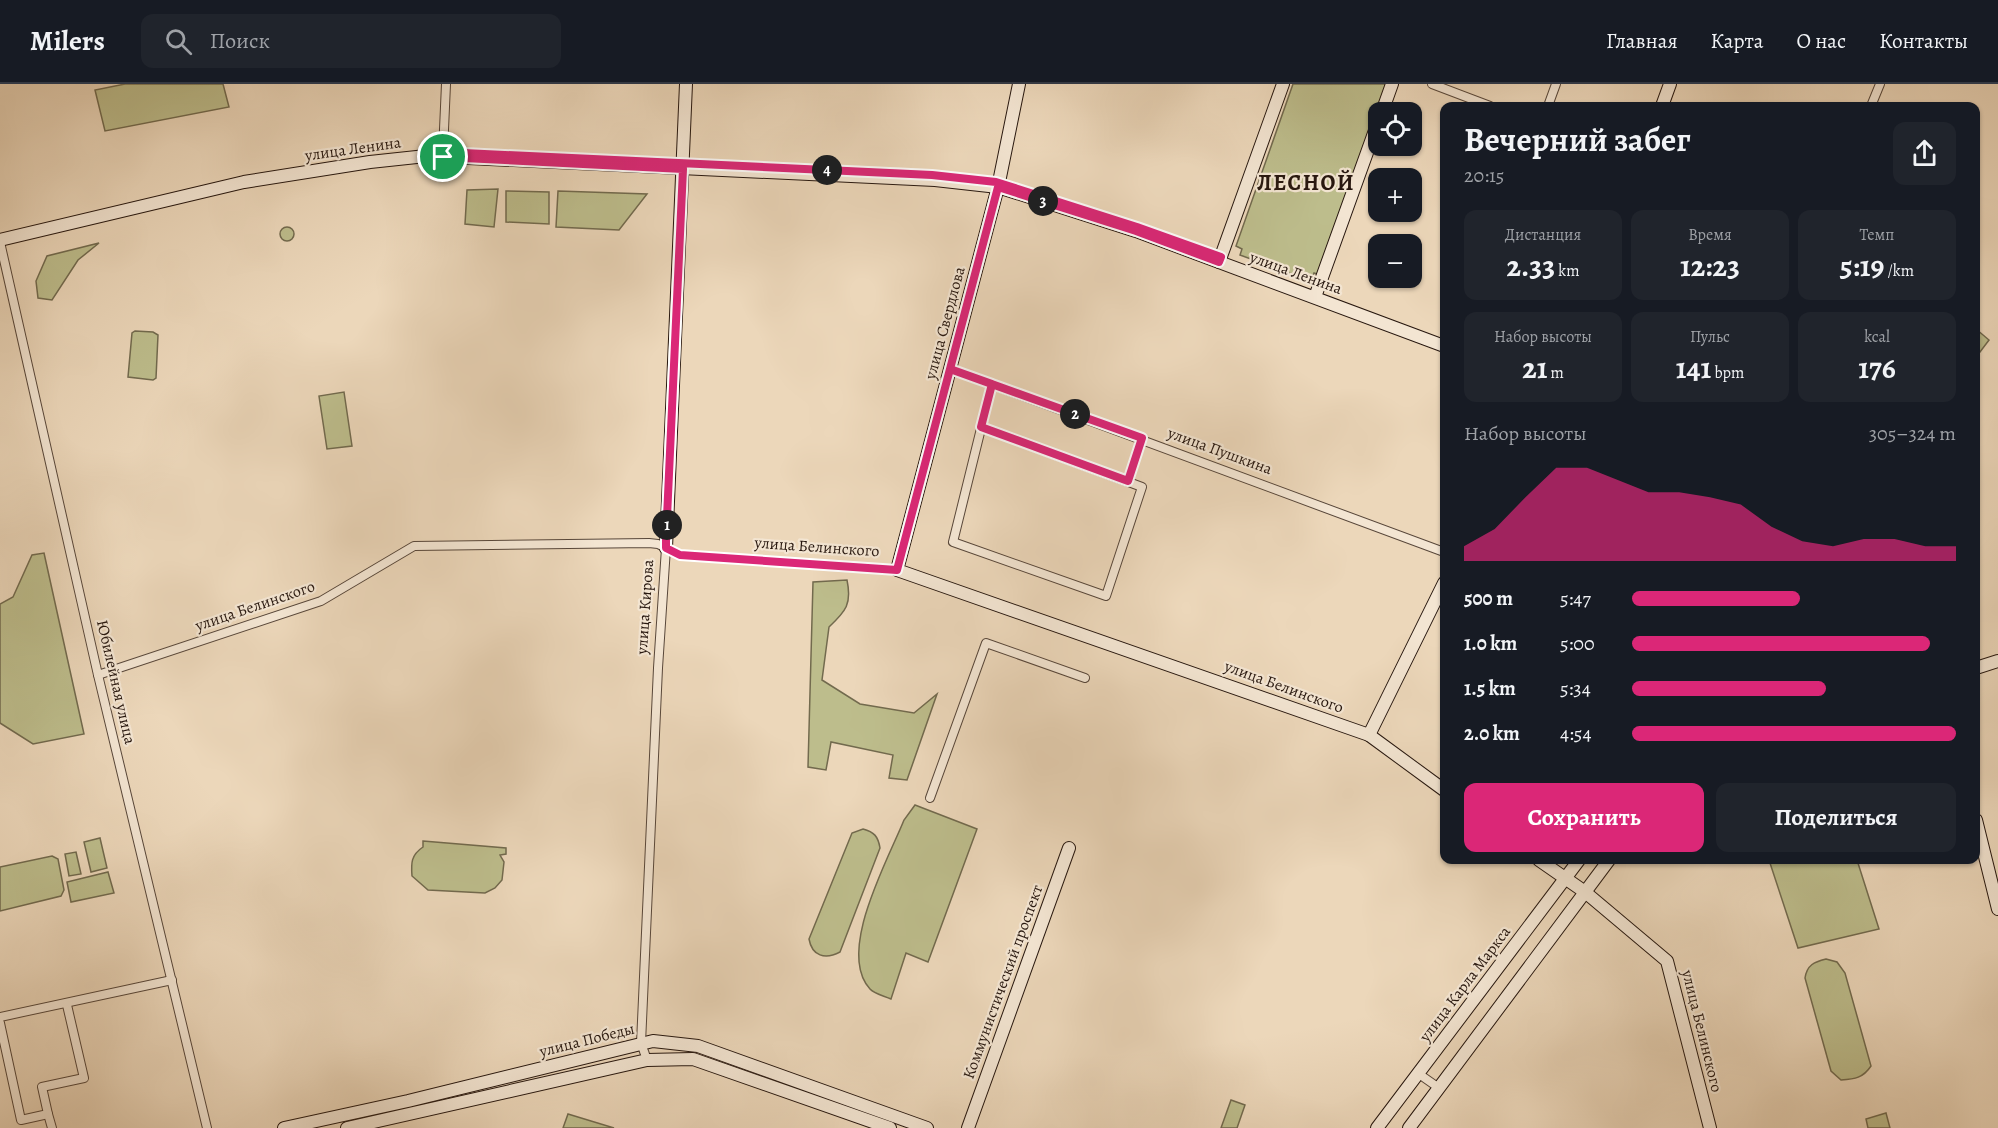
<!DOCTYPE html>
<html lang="ru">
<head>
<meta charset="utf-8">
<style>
  body { margin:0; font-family:Alegreya,serif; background:#20242c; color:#f1f3f6; height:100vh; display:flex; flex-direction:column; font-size:22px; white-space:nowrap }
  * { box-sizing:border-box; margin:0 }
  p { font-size:20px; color:#9ea1a6 }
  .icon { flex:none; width:33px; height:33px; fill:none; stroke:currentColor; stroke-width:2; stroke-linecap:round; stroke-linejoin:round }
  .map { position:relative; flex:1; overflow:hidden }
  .panel { position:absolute; left:1440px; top:18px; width:540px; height:762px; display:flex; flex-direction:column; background:#171b24; border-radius:12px; box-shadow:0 2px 4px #0004 }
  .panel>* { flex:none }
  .controls { position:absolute; left:1368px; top:18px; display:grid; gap:12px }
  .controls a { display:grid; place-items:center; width:54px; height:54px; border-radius:12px; background:#171b24; box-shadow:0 2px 4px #0004; font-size:30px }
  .pin { position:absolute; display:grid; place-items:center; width:51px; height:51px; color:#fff; margin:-26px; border:3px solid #fff; border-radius:50%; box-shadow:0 2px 6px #0007 }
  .km { position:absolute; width:30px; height:30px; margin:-15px; border-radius:50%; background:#222; color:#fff; font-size:16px; line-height:30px; text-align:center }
  .round { display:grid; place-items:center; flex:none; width:63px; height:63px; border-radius:12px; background:#20242c }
  .headline { display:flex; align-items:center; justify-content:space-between; height:102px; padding:0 24px }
  h1 { font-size:33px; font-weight:600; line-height:45px }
  .stats { display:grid; grid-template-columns:repeat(3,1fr); gap:9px; height:102px; padding:6px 24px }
  .stats div { display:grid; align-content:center; border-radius:12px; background:#20242c; text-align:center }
  .stats b { font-size:30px; font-weight:600 }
  .stats small { font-size:16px; font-weight:400 }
  .stats p { font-size:16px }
  .chart { height:168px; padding:12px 24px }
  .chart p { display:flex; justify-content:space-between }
  .chart svg { width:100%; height:108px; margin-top:6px; fill:#db2777; opacity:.7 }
  .cta { display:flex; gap:12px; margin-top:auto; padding:12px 24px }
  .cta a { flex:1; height:69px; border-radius:12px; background:#db2777; color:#fff; font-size:24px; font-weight:600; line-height:69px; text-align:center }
  .cta a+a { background:#20242c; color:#f1f3f6 }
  ul { padding:0 24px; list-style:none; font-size:20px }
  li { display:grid; grid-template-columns:96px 72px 1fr; align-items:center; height:45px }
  li i { height:15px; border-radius:8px; background:#db2777 }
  header { display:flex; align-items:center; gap:36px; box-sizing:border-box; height:84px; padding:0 30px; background:#171b24; border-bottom:2px solid #363941 }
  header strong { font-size:28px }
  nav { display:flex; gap:33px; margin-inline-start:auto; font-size:21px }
  .search { width:420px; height:54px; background:#20242c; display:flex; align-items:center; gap:15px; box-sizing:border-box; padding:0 21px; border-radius:12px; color:#9ea1a6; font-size:22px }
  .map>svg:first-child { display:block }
  .green { fill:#bdbd8c; stroke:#726a4e; stroke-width:1.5 }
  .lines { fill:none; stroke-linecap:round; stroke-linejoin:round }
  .street-casing { stroke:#58473a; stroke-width:10 }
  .secondary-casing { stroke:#27170f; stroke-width:14 }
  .street { stroke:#f3e5d2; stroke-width:8 }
  .secondary { stroke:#f3e5d2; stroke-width:12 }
  .route-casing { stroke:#fff; stroke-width:12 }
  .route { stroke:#db2777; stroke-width:8 }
  .labels { text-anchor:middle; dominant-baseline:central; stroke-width:4.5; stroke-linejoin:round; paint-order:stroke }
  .street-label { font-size:16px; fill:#27170f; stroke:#f3e5d2 }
  .district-label { font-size:22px; font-weight:bold; letter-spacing:1.5px; fill:#27170f; stroke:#f3e5d2 }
</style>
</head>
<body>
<header>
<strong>Milers</strong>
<div class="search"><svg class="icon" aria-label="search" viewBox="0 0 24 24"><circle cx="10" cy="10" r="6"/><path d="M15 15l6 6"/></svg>Поиск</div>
<nav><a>Главная</a><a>Карта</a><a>О нас</a><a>Контакты</a></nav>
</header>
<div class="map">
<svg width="1998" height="1044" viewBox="0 0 1998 1044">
  <rect width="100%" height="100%" fill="#ecd7ba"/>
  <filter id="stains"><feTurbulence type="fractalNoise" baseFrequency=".00333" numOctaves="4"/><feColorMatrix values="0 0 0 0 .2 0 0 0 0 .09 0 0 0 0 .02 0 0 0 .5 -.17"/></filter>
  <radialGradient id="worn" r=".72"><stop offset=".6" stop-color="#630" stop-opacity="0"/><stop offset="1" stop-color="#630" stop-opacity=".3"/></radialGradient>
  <g class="green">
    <polygon points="125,0 223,0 229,23 105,47 95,6"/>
    <polygon points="1293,0 1388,0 1320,191 1314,189 1311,197 1240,171 1242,165 1236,162"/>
    <polygon points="498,105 494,143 465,140 467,106"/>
    <polygon points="506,107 549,108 549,140 506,138"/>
    <polygon points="558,107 647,110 619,146 556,143"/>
    <circle cx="287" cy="150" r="7"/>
    <polygon points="99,159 78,176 52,216 38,214 36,197 47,172"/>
    <polygon points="1976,245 1989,256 1980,268 1976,265"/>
    <polygon points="135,247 153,248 158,251 156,294 153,296 128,293 132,249"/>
    <polygon points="344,308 352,362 327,365 319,312"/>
    <polygon points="44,469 84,650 33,660 0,639 0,520 13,513 32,471"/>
    <path d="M847,496C852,520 846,527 829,543L822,596L860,620L914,629L937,610L907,696L889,694L893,671L831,658L826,686L808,683L813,498Z"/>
    <path d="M915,721L977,745L928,878L906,869L891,915C885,912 874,910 870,905C836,868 888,776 904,736Z"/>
    <path d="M863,745C874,748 878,752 880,764L840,868C825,876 812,872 809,855L852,749Z"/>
    <polygon points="100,754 107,784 91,788 84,758"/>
    <path d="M423,757L506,764V770L500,771L504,778L502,796L495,804L485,809L428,806L412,792C411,779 411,771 423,763Z"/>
    <polygon points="76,768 81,790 69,792 65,770"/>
    <polygon points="52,772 58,775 64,806 61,812 0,827 0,783"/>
    <polygon points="1769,776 1857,776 1879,845 1798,864"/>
    <polygon points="108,788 114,809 71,818 67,798"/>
    <path d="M1826,875L1837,878L1845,889L1871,982C1863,994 1855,995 1841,996L1831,987L1805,894C1807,881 1814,878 1826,875Z"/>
    <polygon points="1231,1016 1245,1021 1237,1044 1221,1044"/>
    <polygon points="1886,1029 1890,1044 1868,1044 1866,1035"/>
    <polygon points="568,1030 614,1044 563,1044"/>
  </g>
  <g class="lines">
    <g class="street-casing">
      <g id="street">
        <polyline points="1432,0 1490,22"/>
        <polyline points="1548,22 1556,0"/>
        <polyline points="1871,22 1880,0"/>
        <polyline points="443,68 446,0"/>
        <polyline points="0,158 98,591 207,1044"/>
        <polyline points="950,285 1444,468"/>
        <path d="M981,343L1142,403L1106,512L953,458C966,405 979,353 992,300"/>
        <polyline points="1128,397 1142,354"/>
        <polyline points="98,591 321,517 414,462 649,459 658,460 680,471 897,486"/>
        <polyline points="930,714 986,559 1085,594"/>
        <polyline points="0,933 172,896"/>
        <polyline points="0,939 21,1036 48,1030 42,1003 84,994 67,921"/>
        <polyline points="647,976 641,959 658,584 666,464"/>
        <polyline points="1419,990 1439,1004"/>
        <polyline points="48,1030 52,1044"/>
      </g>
    </g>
    <g class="secondary-casing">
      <g id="secondary">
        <polyline points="1019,0 998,103 897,486 1369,651 1444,706"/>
        <polyline points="1662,22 1670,0"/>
        <polyline points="1382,28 1392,0"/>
        <polyline points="0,156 244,98 370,78 426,72 935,96 998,103 1136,147 1444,262"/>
        <polyline points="1219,178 1283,0"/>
        <polyline points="1315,213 1378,38"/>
        <polyline points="666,464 686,0"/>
        <polyline points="1976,584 1998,577"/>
        <polyline points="1369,651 1444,499"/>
        <polyline points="1976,736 1998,825"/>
        <polyline points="1539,776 1585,808 1667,877 1710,1044"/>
        <polyline points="284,1044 408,1017 653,957 698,962 927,1044"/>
        <polyline points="347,1044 647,976 693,975 890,1044"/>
        <polyline points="968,1044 1069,764"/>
        <polyline points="1377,1044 1579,776"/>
        <polyline points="1409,1044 1609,776"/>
      </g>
    </g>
    <use href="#street" class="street"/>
    <use href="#secondary" class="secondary"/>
  </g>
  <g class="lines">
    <g class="route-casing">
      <polyline id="route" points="443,73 683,85 666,455 666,464 680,471 897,486 950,285 1142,354 1128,397 981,343 992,300 950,285 998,103 1136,147 1219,178 1221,173 1137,143 996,98 932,91 443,68 443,73"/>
    </g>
    <use href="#route" class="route"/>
  </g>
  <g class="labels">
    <g class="street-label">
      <text transform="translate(353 65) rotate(-8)">улица Ленина</text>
      <text transform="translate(1296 189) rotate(20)">улица Ленина</text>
      <text transform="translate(945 239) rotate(-75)">улица Свердлова</text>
      <text transform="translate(1220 367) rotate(20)">улица Пушкина</text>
      <text transform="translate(817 463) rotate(4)">улица Белинского</text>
      <text transform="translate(255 522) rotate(-19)">улица Белинского</text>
      <text transform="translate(645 523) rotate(-86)">улица Кирова</text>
      <text transform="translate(116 598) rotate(77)">Юбилейная улица</text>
      <text transform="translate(1284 603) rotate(20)">улица Белинского</text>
      <text transform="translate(1003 898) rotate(-70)">Коммунистический проспект</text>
      <text transform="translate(1465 900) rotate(-53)">улица Карла Маркса</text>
      <text transform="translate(1702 947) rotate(76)">улица Белинского</text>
      <text transform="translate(587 956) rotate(-14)">улица Победы</text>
    </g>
    <g class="district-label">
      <text x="1306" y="99">ЛЕСНОЙ</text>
    </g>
  </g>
  <rect width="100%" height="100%" filter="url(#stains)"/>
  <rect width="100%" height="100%" fill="url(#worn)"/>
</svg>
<div class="controls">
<a><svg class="icon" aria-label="locate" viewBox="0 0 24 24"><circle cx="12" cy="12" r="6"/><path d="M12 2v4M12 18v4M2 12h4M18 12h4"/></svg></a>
<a>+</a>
<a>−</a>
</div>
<div class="pin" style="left:443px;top:73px;background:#1e9e55"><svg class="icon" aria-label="arrive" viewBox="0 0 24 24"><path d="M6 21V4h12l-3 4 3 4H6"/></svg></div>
<b class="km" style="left:667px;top:441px">1</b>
<b class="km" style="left:1075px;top:330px">2</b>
<b class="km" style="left:1043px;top:117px">3</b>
<b class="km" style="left:827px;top:86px">4</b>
<section class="panel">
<div class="headline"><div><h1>Вечерний забег</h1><p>20:15</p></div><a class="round"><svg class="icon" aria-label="share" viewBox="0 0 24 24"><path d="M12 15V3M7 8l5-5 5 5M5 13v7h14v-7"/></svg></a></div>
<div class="stats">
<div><p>Дистанция</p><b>2.33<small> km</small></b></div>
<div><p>Время</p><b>12:23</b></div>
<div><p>Темп</p><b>5:19<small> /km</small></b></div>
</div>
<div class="stats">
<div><p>Набор высоты</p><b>21<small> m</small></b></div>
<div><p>Пульс</p><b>141<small> bpm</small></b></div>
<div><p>kcal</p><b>176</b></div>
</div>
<div class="chart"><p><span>Набор высоты</span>305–324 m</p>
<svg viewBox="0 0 160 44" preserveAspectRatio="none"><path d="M0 44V38L10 31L20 18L30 6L40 6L50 11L60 16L70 16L80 18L90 21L100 30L110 36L120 38L130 35L140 35L150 38L160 38V44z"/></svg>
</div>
<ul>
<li><b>500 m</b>5:47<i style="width:52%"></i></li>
<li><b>1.0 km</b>5:00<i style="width:92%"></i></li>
<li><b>1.5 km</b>5:34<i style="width:60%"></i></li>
<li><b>2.0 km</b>4:54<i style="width:100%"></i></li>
</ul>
<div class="cta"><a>Сохранить</a><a>Поделиться</a></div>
</section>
</div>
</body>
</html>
